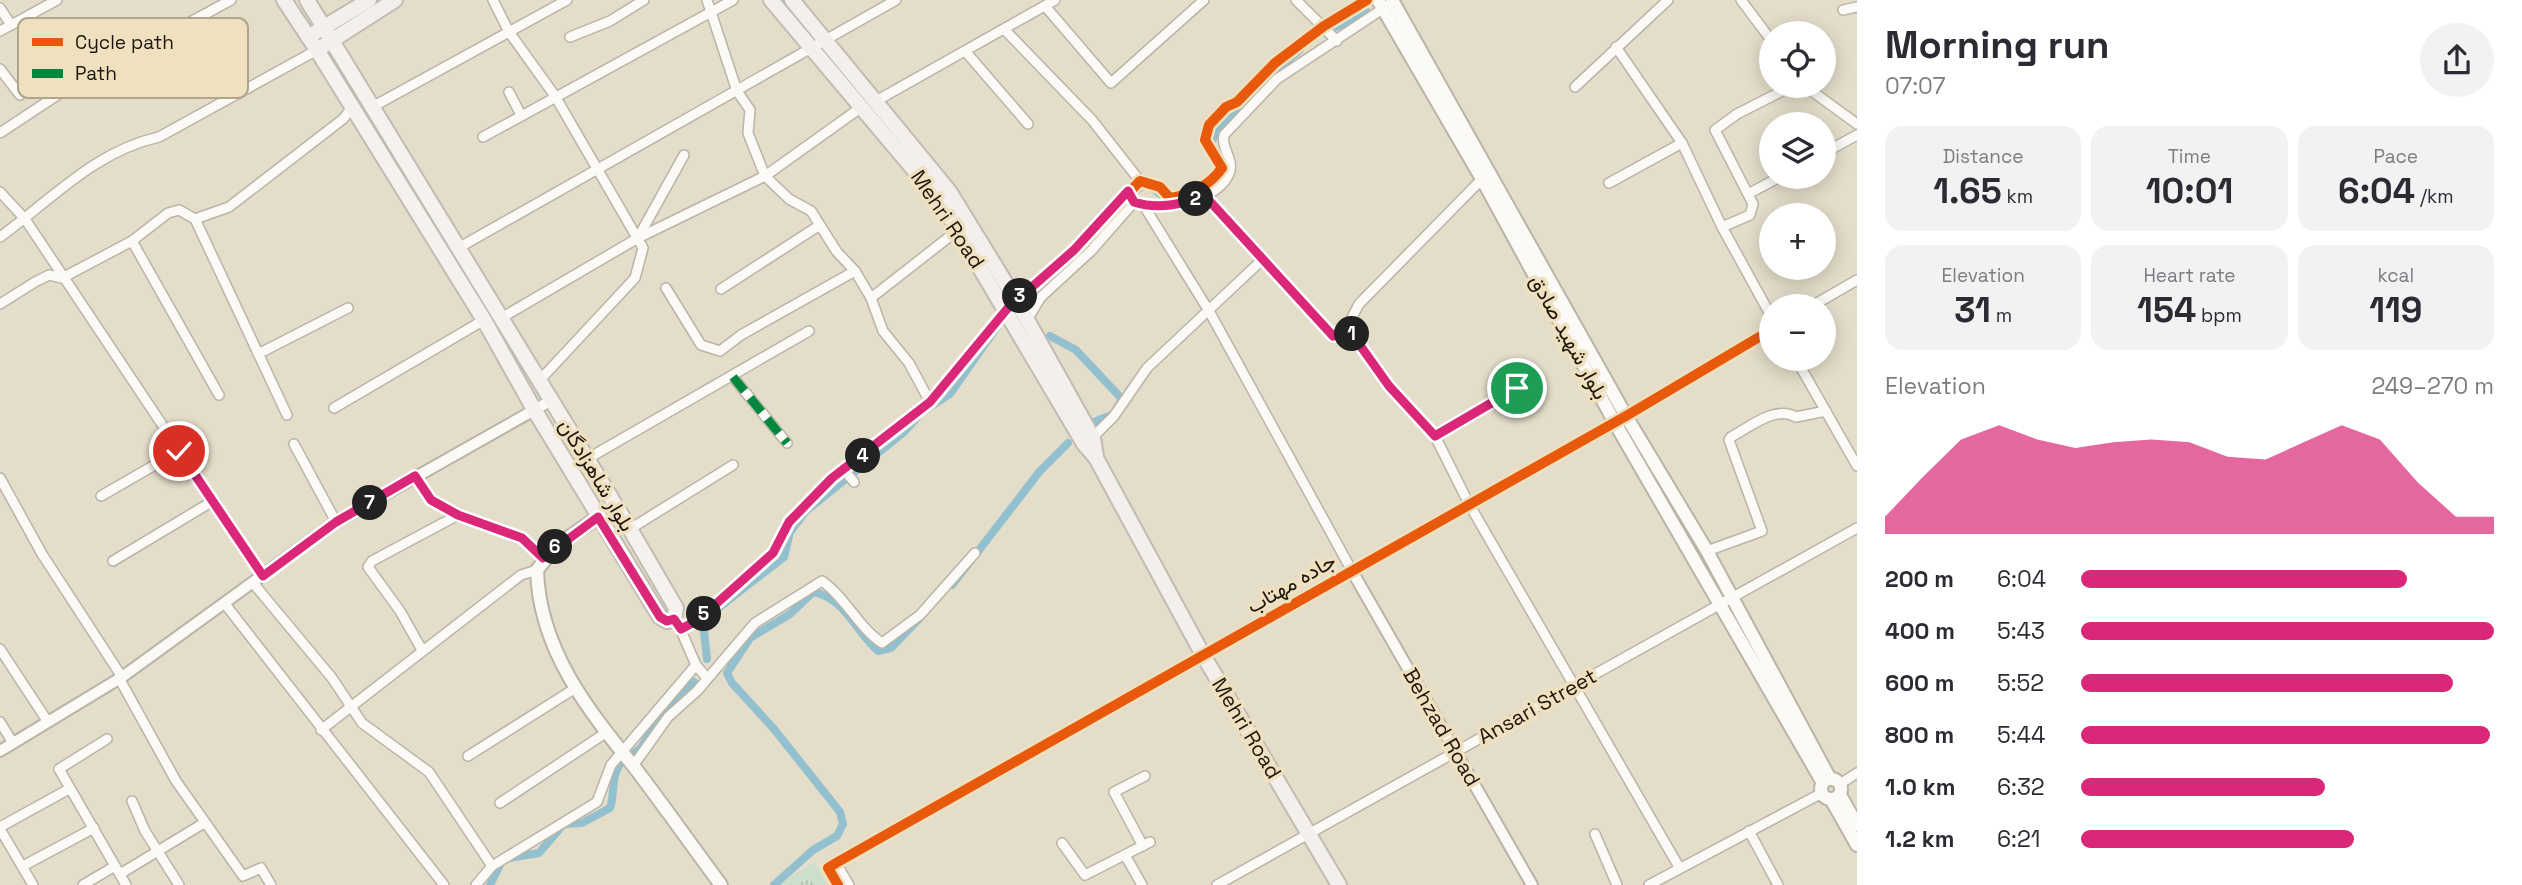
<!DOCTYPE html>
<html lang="en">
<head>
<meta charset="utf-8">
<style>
  body { margin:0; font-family:"Space Grotesk",Vazirmatn,sans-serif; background:#f2f2f3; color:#2b2b33; height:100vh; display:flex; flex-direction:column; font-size:26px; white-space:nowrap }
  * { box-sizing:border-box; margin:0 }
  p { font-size:23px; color:#7c7c81 }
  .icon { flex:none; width:38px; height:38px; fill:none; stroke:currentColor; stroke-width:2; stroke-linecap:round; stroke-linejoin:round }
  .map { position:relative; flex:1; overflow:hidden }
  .sheet { display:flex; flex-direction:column; background:#fff; width:665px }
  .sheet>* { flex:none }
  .fabs { position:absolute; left:1759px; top:21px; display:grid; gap:14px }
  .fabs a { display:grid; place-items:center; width:77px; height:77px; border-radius:50%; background:#fff; box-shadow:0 4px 18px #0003; font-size:35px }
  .pin { position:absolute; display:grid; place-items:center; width:60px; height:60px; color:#fff; margin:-30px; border:4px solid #fff; border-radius:50%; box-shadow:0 2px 7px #0007 }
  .km { position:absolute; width:35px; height:35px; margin:-18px; border-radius:50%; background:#222; color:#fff; font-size:19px; line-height:35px; text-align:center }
  .round { display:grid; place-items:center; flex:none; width:74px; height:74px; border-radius:37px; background:#f2f2f3 }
  .summary { display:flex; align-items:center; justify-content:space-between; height:119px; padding:0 28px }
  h1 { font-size:38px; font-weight:600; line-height:52px }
  .stats { display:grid; grid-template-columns:repeat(3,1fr); gap:10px; height:119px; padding:7px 28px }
  .stats div { display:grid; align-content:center; border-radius:18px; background:#f2f2f3; text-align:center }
  .stats b { font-size:35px; font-weight:600 }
  .stats small { font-size:19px; font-weight:400 }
  .stats p { font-size:19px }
  .chart { height:196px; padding:14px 28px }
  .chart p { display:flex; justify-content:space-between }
  .chart svg { width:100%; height:126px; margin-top:7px; fill:#db2777; opacity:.7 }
  ul { padding:0 28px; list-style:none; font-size:23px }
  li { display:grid; grid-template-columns:112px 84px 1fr; align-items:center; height:52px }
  li i { height:18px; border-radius:9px; background:#db2777 }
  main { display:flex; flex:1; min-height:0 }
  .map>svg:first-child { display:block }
  .park { fill:url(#park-tufts) }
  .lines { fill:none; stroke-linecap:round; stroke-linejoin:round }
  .canal { stroke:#93c0cf; stroke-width:8 }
  .minor-casing { stroke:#bab4a6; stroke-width:12 }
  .tertiary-casing { stroke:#bab4a6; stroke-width:14 }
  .secondary-casing { stroke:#bab4a6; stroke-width:16 }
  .primary-casing { stroke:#c0bcb2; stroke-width:18 }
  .trunk-casing { stroke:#c0bcb2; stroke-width:18 }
  .minor { stroke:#fbfaf7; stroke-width:9 }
  .tertiary { stroke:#fbfaf7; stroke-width:10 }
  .secondary { stroke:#fbfaf7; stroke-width:12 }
  .primary { stroke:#f6f1ef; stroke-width:14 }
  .trunk { stroke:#f4eeec; stroke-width:14 }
  .quiet { stroke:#00873e; stroke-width:9; stroke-dasharray:18 9; stroke-linecap:butt }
  .cycleway-casing { stroke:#efe1c0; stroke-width:15 }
  .cycleway { stroke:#e8590c; stroke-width:10 }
  .route-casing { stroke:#fff; stroke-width:14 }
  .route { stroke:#db2777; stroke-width:9 }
  .labels { text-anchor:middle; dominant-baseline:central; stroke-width:7; stroke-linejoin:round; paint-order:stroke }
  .street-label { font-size:21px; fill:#1d170b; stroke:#efe1c0 }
  .key { fill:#efe1c0; stroke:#b0a48a; stroke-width:2 }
  .key-label { font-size:19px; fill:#1d170b }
</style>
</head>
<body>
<main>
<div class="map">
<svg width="1857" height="885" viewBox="0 0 1857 885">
  <defs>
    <pattern id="park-tufts" width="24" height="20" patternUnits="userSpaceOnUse" patternTransform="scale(1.75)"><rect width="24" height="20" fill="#ccdfca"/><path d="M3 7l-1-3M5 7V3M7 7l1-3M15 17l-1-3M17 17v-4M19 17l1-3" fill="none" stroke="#afbfac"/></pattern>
  </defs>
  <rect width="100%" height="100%" fill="#e4ddca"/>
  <polygon class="park" points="814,862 827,885 779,885"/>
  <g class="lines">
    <g class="canal">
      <polyline points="1321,33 1360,17 1366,11"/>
      <polyline points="1262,82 1300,50"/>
      <polyline points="1215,150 1211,144 1215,134 1242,101"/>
      <polyline points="1201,191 1217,183 1224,167"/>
      <polyline points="1133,193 1146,183 1169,201"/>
      <path d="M1036,288C1069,266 1100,238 1121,204"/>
      <polyline points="1028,304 1036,288"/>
      <polyline points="1050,336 1076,350 1122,399 1114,414 1094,422"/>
      <polyline points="952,585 1040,471 1068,443"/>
      <polyline points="707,659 704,632 706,621 717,609 784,557 790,532 806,511 903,433 921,413 950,394 997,327"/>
      <polyline points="633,754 641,748 658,718 694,682"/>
      <path d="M490,885L503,859L539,853L564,824L582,823L610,808C615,795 611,776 619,766"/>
      <path d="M774,885L813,850L837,836L843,824L840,812L774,729L732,683L727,673L750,638L790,614L813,592C844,597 856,632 878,651L891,648L919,619"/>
    </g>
    <g class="minor-casing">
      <g id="minor">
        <polyline points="493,0 509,32 555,96 643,248 635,278 540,380"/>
        <polyline points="707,0 737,91 750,110 748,133 765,176 789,199 811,211 837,252 855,271 871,298 883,331 909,363 930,402"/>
        <polyline points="1296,0 1337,41"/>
        <polyline points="1741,0 1771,40"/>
        <polyline points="1045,6 1111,83 1204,0"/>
        <polyline points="0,8 11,25"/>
        <polyline points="1843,10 1857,7"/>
        <polyline points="1004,29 1092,120 1140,181"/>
        <polyline points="0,31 57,0"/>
        <polyline points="570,37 610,21 644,0"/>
        <polyline points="1616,47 1682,143 1722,227 1771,316"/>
        <polyline points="965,51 1028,124"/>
        <polyline points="0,69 20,95"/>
        <polyline points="1805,86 1857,124"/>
        <polyline points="1575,87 1668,0"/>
        <polyline points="509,92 521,115"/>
        <polyline points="876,101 1055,0"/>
        <polyline points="374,106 567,0"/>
        <polyline points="0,133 68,88 231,0"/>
        <polyline points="483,137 733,0"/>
        <polyline points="1824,153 1857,135"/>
        <polyline points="1482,179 1359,304 1347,327 1389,386 1435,436 1469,504 1679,867"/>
        <polyline points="1609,183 1682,143"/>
        <path d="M1128,191L1134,202C1160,211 1221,202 1230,171C1233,158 1221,148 1224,135L1277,79L1387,6"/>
        <polyline points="0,192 25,219 263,576"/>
        <polyline points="1748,194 1780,177"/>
        <polyline points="1205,196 1333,336 1347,327"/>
        <polyline points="1144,206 1209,311 1352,571"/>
        <polyline points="195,219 229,207 343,119 351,109"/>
        <polyline points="1722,227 1750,215 1753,204 1715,130 1737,114 1792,86"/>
        <polyline points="639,236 684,155"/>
        <path d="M0,237C51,200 95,151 159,137L317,50"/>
        <polyline points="132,241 219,395"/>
        <polyline points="460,247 896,0"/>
        <polyline points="666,288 701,345 720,351 741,335 855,271"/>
        <polyline points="721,289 820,225"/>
        <polyline points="871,298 958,230"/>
        <polyline points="0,304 35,282 49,275 62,278 98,259 132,241 168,213 179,210 195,219 287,415"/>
        <polyline points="1812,306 1857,280"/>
        <polyline points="503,317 638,238 765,176 863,106"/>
        <polyline points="1027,320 1041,297 1091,251 1134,202"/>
        <polyline points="258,354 348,308"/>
        <polyline points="1796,359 1857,466"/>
        <polyline points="733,377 787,443"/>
        <polyline points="334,408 484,320"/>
        <polyline points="1435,436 1517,389"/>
        <polyline points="1091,439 1114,416 1147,368 1262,260"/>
        <polyline points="294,444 336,522"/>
        <polyline points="587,459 809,331"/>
        <polyline points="845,471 854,482"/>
        <polyline points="415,476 431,500 458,515 522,538 543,558"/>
        <polyline points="0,478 42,554 122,677"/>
        <polyline points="101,496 179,451"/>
        <polyline points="630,529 733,465"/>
        <path d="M1707,551L1762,531L1729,440L1731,437C1750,427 1775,405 1796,417L1826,411"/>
        <polyline points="113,561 213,501"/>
        <polyline points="253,583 332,678 362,723 429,772 492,866"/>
        <polyline points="225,604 444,885"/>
        <polyline points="679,626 696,665 706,677"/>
        <path d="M681,629L698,620L773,553L789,522L832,478L930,402L1007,309L1074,250L1140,181L1160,187L1170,198C1191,195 1209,186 1222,168L1205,140L1209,125L1226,107L1237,102L1275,63L1324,26L1367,0"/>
        <polyline points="0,649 48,722"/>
        <polyline points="422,650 400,611 368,567 372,561 458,515"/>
        <polyline points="119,678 176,781 243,876 261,868 271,885"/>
        <polyline points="0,722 13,743"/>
        <polyline points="321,730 521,575 537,570"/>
        <polyline points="107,739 59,769 126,885"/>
        <polyline points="468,756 574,689"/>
        <path d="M633,766L668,717L697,691L755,623L822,581C846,598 859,628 882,643L920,615L975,553"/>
        <polyline points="1840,784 1857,773"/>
        <polyline points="132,801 145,831 179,885"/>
        <polyline points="500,803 604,734"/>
        <polyline points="0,827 69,789"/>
        <polyline points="0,829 33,885"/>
        <polyline points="1749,831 1778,885"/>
        <polyline points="1595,834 1617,885"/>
        <polyline points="1062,843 1085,875 1150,842"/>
        <polyline points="1143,846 1114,792 1145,776"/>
        <polyline points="1125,855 1142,885"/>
        <polyline points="836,863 849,885"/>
        <polyline points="23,866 94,828"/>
        <polyline points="120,874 204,823"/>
        <polyline points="83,885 115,866"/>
        <polyline points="476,885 492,866 597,802 611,765 696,665"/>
        <polyline points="838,885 828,868 836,863 1626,416 1771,330"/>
        <polyline points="1217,885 1857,528"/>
        <polyline points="1649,885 1822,793"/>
      </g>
    </g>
    <g class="tertiary-casing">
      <g id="tertiary">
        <polyline points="1352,571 1532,885"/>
        <polyline points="0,751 122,677 336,522 552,400"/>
      </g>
    </g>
    <g class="secondary-casing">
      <g id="secondary">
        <polyline points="1378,0 1482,179 1615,423 1823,783"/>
        <polyline points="1392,0 1626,416 1707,551 1830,779"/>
        <path d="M598,517L556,546L537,570C539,649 588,710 635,768C664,806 692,846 721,885"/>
        <circle cx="1831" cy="789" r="10"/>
        <polyline points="1840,795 1857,825"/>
        <polyline points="1831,799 1857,845"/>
      </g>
    </g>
    <g class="primary-casing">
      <polyline id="primary" points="317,50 484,320 535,411 660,617 667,621 674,619 676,608 630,529 332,41"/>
    </g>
    <g class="trunk-casing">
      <g id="trunk">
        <polyline points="284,0 317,50 395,0"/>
        <polyline points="307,0 328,34"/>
        <polyline points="771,0 941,202 1084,444 1096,458 1203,655 1339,885"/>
        <polyline points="792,0 949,191 1016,300 1093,438 1096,457"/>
        <polyline points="308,37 369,0"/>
      </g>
    </g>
    <use href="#minor" class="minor"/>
    <use href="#tertiary" class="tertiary"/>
    <use href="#secondary" class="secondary"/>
    <use href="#primary" class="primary"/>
    <use href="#trunk" class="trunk"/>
    <polyline class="quiet" points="733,377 787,443"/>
    <g class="cycleway-casing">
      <g id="cycleway">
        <path d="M681,629L698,620L773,553L789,522L832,478L930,402L1007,309L1074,250L1140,181L1160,187L1170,198C1191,195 1209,186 1222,168L1205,140L1209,125L1226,107L1237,102L1275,63L1324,26L1367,0"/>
        <polyline points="838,885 828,868 836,863 1626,416 1771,330"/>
      </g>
    </g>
    <use href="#cycleway" class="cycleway"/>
  </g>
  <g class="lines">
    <g class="route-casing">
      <path id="route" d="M179,451L263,576L336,522L415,476L431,500L458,515L522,538L543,558L598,517L660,617L667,621L674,619L681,629L698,620L773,553L789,522L832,478L930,402L1007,309L1074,250L1128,191L1134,202C1158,210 1182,204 1205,196L1333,336L1347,327L1389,386L1435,436L1517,388"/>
    </g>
    <use href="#route" class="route"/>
  </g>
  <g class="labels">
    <g class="street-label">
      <text transform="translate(948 219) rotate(56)">Mehri Road</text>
      <text transform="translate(1569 337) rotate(61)">بلوار شهید صادق</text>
      <text transform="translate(597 475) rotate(59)">بلوار شاهزادگان</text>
      <text transform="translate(1291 583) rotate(-30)">جاده مهتاب</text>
      <text transform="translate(1537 706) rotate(-29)">Ansari Street</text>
      <text transform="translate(1442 727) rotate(60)">Behzad Road</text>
      <text transform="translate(1247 728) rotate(59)">Mehri Road</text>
    </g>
  </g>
  <rect x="18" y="18" width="230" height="80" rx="10" class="key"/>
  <rect x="32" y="38" width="31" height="8" fill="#e8590c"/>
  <rect x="32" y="69" width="31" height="9" fill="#00873e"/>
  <g class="key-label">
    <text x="75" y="49">Cycle path</text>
    <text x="75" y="80">Path</text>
  </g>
</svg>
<div class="fabs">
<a><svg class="icon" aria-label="locate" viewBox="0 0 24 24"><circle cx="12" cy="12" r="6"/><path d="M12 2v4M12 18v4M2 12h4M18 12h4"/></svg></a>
<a><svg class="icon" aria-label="layers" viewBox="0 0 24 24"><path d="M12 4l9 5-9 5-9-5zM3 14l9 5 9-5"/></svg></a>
<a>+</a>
<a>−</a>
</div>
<div class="pin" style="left:1517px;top:388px;background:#1e9e55"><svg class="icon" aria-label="arrive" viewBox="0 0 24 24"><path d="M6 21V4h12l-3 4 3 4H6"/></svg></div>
<div class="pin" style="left:179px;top:451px;background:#d93025"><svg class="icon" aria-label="check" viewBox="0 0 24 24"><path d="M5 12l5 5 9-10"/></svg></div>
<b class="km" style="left:1352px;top:334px">1</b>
<b class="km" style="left:1196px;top:199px">2</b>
<b class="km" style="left:1020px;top:296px">3</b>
<b class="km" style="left:863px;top:456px">4</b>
<b class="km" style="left:704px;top:614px">5</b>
<b class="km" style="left:555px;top:547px">6</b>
<b class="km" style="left:370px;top:503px">7</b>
</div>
<section class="sheet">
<div class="summary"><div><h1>Morning run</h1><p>07:07</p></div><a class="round"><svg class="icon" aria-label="share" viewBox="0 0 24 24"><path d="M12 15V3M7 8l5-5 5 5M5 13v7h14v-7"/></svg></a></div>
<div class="stats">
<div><p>Distance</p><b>1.65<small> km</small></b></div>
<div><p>Time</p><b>10:01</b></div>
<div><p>Pace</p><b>6:04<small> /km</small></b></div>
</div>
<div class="stats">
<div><p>Elevation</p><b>31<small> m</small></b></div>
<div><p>Heart rate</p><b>154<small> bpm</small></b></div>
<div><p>kcal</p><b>119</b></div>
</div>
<div class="chart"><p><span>Elevation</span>249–270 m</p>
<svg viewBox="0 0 160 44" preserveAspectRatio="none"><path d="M0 44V38L10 24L20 11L30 6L40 11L50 14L60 12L70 11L80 12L90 17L100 18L110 12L120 6L130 11L140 26L150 38L160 38V44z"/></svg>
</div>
<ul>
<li><b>200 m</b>6:04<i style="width:79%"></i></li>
<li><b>400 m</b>5:43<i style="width:100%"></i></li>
<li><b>600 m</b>5:52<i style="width:90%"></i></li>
<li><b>800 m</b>5:44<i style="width:99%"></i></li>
<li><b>1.0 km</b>6:32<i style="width:59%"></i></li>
<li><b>1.2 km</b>6:21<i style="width:66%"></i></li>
</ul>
</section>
</main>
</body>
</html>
